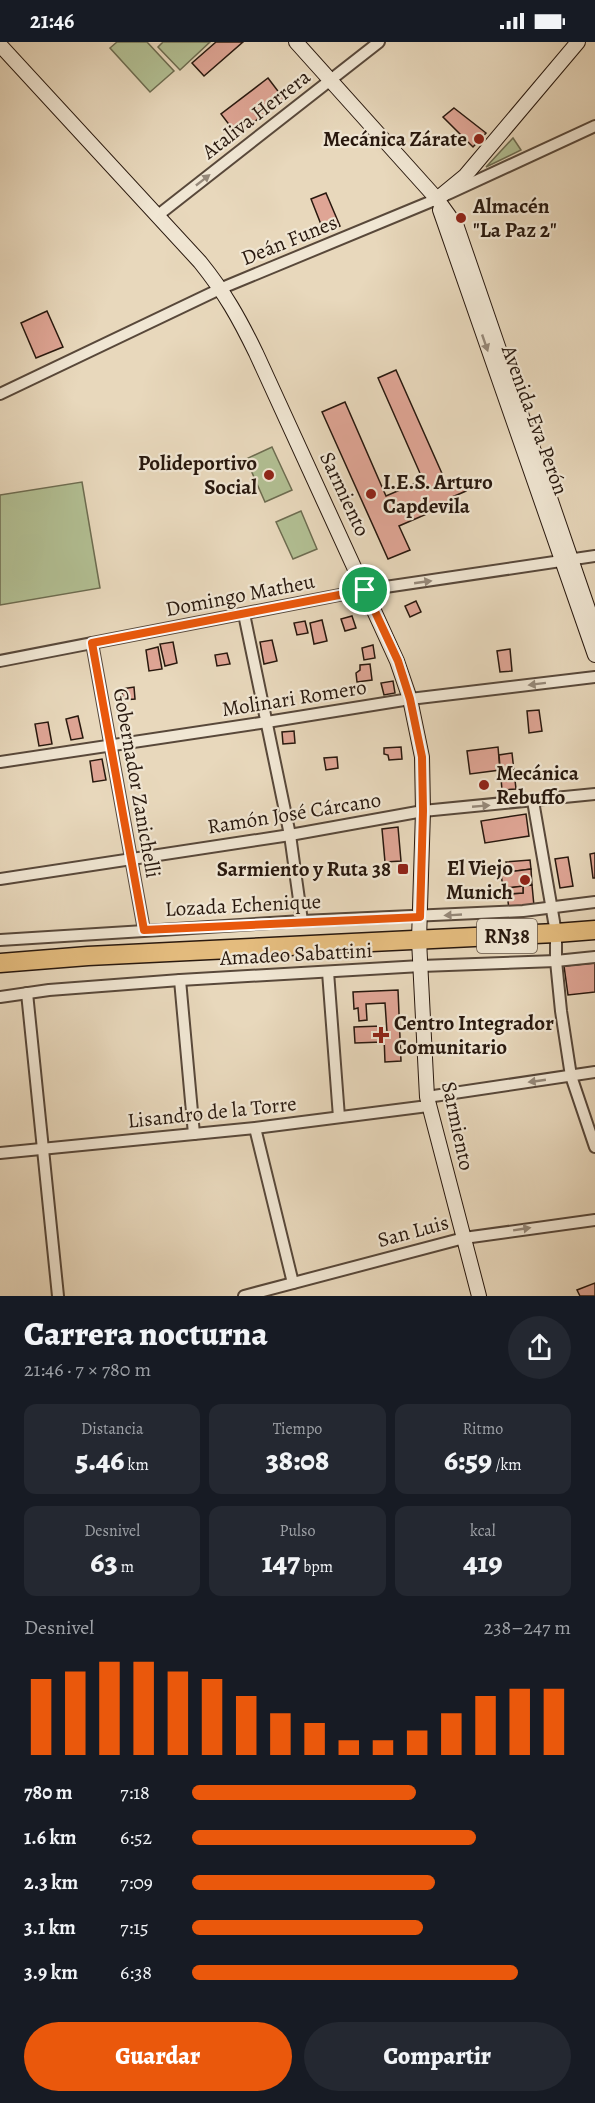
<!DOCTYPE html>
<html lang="es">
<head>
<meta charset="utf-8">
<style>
  body { margin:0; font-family:Alegreya,serif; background:#242831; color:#f1f3f6; height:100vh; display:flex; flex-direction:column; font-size:22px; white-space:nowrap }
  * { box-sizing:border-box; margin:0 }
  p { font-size:20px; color:#9ea1a6 }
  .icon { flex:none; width:33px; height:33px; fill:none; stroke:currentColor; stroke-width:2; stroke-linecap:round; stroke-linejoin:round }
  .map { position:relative; height:1254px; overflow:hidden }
  .details { display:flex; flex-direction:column; background:#171b24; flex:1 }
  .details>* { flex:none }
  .pin { position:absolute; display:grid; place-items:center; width:51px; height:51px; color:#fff; margin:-26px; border:3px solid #fff; border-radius:50%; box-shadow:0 2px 6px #0007 }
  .round { display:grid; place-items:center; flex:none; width:63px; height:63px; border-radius:32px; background:#242831 }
  .overview { display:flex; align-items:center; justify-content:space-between; height:102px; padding:0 24px }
  h1 { font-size:33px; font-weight:800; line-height:45px }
  .stats { display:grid; grid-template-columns:repeat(3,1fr); gap:9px; height:102px; padding:6px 24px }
  .stats div { display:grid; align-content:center; border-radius:12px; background:#242831; text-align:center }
  .stats b { font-size:30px; font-weight:800 }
  .stats small { font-size:16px; font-weight:400 }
  .stats p { font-size:16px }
  .chart { height:168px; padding:12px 24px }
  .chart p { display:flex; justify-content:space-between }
  .chart svg { width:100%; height:108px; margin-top:6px; stroke:#ea580c; stroke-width:6 }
  .cta { display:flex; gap:12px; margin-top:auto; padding:12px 24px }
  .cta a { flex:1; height:69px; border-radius:36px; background:#ea580c; color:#fff; font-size:24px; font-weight:800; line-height:69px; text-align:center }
  .cta a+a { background:#242831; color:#f1f3f6 }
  ul { padding:0 24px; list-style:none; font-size:20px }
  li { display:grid; grid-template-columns:96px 72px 1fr; align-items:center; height:45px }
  li i { height:15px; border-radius:8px; background:#ea580c }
  .status { display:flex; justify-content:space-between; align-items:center; height:42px; padding:0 30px; background:#171b24; direction:ltr }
  .status svg { height:16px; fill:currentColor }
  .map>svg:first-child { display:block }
  .green { fill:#b2bf93; stroke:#6d6c50; stroke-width:1.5 }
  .building { fill:#dfa595; stroke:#28180e; stroke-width:1.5 }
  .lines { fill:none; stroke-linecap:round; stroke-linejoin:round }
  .street-casing { stroke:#58483a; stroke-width:14 }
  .secondary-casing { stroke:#28180e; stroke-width:16 }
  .highway-casing { stroke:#28180e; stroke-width:21 }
  .street { stroke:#f0e6d3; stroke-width:10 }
  .secondary { stroke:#f0e6d3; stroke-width:14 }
  .highway { stroke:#e4bc7e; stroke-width:18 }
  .oneway { fill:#96897a }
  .route-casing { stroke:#fff; stroke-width:12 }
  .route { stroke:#ea580c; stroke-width:8 }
  .poi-dot { fill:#8f2418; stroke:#f0e6d3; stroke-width:2 }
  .labels { text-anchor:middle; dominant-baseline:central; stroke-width:4.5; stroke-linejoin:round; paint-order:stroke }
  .shield { fill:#f0e6d3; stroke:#645649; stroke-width:1.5 }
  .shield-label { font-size:20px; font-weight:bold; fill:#28180e }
  .street-label { font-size:21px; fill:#28180e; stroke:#f0e6d3 }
  .poi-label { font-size:21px; font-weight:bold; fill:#28180e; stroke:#f0e6d3; text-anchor:end }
</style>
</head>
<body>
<div class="status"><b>21:46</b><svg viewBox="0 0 49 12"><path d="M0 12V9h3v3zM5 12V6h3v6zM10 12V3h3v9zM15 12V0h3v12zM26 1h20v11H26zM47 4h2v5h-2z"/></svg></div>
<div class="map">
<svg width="595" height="1254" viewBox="0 0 595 1254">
  <rect width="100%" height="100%" fill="#e8d8bc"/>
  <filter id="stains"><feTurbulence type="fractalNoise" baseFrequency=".00333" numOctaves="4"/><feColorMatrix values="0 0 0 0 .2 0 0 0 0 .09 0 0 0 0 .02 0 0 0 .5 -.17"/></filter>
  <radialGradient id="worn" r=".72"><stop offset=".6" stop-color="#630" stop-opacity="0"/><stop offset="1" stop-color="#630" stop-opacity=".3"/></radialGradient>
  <g class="green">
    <polygon points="117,0 147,0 174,29 150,50 110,6"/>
    <polygon points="163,0 210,0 180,28 158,5"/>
    <polygon points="513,96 521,108 486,125"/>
    <polygon points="272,405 292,448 265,460 246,417"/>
    <polygon points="82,440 100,546 0,563 0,453"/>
    <polygon points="301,469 317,507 293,517 276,480"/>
  </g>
  <g class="building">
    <polygon points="216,0 243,0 204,34 192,21"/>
    <polygon points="268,36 284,57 237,93 221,72"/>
    <polygon points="454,66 486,91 473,105 443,75"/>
    <polygon points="326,151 340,184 324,190 311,157"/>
    <polygon points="47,269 63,305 36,316 21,281"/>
    <polygon points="396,328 448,445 461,438 466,449 450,456 452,461 399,484 410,508 388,517 322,370 345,360 386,454 423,438 378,336"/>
    <polygon points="416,559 421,570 410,575 405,564"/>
    <polygon points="352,574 356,586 345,589 341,577"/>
    <polygon points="322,578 327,599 314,602 310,581"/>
    <polygon points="305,579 308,591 297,593 294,581"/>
    <polygon points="272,598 277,619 264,622 260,600"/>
    <polygon points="173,600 177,621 165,624 160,602"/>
    <polygon points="373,603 375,616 364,618 362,606"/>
    <polygon points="158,605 162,627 149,629 146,608"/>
    <polygon points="510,607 512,629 500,630 497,609"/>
    <polygon points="227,611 230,622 217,624 215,613"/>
    <polygon points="370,622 372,638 357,640 356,631 360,628 360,623"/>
    <polygon points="393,639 395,651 384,653 381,641"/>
    <polygon points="134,645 135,657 123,658 122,647"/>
    <polygon points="539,668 542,689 529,691 527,669"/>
    <polygon points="78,674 83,696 71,698 66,677"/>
    <polygon points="48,680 52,702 39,704 35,682"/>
    <polygon points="294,689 295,701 283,702 282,690"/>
    <polygon points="401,705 402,717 389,718 388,713 384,712 384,706"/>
    <polygon points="498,705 500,728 470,732 467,709"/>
    <polygon points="512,711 516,747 502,748 499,713"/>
    <polygon points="337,715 338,726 326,728 324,716"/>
    <polygon points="102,717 106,738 93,740 90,719"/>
    <polygon points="526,772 529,794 485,801 481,779"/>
    <polygon points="398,785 401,819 385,820 382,787"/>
    <polygon points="595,811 595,836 593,836 590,812"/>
    <polygon points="568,815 573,844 560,846 555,817"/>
    <polygon points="530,818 531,827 508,830 506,820"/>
    <polygon points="531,827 532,843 503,847 501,831"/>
    <polygon points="532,843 534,864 509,867 507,852 523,851 523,844"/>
    <polygon points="523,844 523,851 507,852 507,846"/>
    <polygon points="595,921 595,950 568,953 564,924"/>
    <polygon points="398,948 401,1019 385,1020 384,994 381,994 382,1000 355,1001 354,985 381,984 381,990 387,990 385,961 366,962 367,978 359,979 358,966 354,967 353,950"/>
    <polygon points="595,1241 595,1254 580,1254 577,1248"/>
  </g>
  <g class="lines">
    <g class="street-casing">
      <g id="street">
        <polyline points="157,174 379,0"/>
        <polyline points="0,352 222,246 437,157 595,84"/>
        <polyline points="244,572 290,793 302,879"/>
        <polyline points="92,601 144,888"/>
        <polyline points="0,619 365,548 595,514"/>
        <polyline points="0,720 267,680 410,657 595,635"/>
        <polyline points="533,759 556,891 556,919 561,969 571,1034 595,1105"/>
        <polyline points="0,837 290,793 423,769 595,752"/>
        <polyline points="0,898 302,879 523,869 595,860"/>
        <polyline points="328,930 339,1075"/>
        <polyline points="180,938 194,1092"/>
        <polyline points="27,951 58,1254"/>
        <polyline points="0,955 49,948 180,938 421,924 556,919 595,915"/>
        <polyline points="427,1055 595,1030"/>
        <polyline points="255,1086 293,1241"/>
        <polyline points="0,1111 255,1086 428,1064"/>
        <polyline points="244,1254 464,1196 595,1178"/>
      </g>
    </g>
    <g class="secondary-casing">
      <g id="secondary">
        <polyline points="296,0 437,157 457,185 595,587"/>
        <path d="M0,3L200,220C225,251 239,276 256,311L397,619L410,657L422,715L423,769L419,898L427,1055L479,1254"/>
        <polyline points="437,157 465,134 578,0"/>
        <polyline points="440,168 595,613"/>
      </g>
    </g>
    <g class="highway-casing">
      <polyline id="highway" points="0,921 88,914 556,891 595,888"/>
    </g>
    <use href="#street" class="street"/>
    <use href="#secondary" class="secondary"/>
    <use href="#highway" class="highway"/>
  </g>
  <defs><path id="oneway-solid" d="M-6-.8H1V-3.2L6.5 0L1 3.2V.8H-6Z" transform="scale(1.5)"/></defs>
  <g class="oneway">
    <use href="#oneway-solid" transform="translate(203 138) rotate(-38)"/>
    <use href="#oneway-solid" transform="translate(485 301) rotate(71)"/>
    <use href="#oneway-solid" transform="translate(423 540) rotate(-8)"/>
    <use href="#oneway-solid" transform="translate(537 642) rotate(173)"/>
    <use href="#oneway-solid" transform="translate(481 764) rotate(-5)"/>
    <use href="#oneway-solid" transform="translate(453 873) rotate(177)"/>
    <use href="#oneway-solid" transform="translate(537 1039) rotate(172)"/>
    <use href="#oneway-solid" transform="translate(522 1187) rotate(-9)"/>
  </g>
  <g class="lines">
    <g class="route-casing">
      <polygon id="route" points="365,548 398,619 410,657 422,715 423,769 420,875 144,888 92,601"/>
    </g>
    <use href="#route" class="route"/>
  </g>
  <g class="poi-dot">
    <circle cx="479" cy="97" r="6"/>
    <circle cx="461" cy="176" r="6"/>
    <circle cx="269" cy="433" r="6"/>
    <circle cx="371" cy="452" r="6"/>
    <circle cx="484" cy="743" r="6"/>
    <rect x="397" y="821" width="12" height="12" rx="3"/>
    <circle cx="525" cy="838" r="6"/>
    <path d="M378 984h6v6h6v6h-6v6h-6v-6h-6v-6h6z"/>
  </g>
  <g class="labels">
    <rect class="shield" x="477" y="877" width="60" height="34" rx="4.5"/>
    <g class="shield-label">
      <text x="507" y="894">RN38</text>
    </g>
    <g class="street-label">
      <text transform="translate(256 72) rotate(-38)">Ataliva Herrera</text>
      <text transform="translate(289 198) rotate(-22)">Deán Funes</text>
      <text transform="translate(535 378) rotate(70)">Avenida Eva Perón</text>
      <text transform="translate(345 452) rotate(65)">Sarmiento</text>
      <text transform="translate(240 553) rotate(-11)">Domingo Matheu</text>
      <text transform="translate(294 656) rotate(-9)">Molinari Romero</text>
      <text transform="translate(137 741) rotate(80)">Gobernador Zanichelli</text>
      <text transform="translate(294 771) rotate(-9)">Ramón José Cárcano</text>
      <text transform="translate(243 863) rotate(-3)">Lozada Echenique</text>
      <text transform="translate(296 912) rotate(-3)">Amadeo Sabattini</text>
      <text transform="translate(212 1070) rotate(-6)">Lisandro de la Torre</text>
      <text transform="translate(458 1084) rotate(78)">Sarmiento</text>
      <text transform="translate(413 1189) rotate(-15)">San Luis</text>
    </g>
    <g class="poi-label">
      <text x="467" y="97">Mecánica Zárate</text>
      <text x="473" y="164" text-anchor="start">Almacén<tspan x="473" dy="24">"La Paz 2"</tspan></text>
      <text x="257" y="421">Polideportivo<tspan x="257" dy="24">Social</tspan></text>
      <text x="383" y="440" text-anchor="start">I.E.S. Arturo<tspan x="383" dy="24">Capdevila</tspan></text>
      <text x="496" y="731" text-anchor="start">Mecánica<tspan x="496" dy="24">Rebuffo</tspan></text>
      <text x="513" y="826">El Viejo<tspan x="513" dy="24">Munich</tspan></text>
      <text x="391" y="827">Sarmiento y Ruta 38</text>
      <text x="394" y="981" text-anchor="start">Centro Integrador<tspan x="394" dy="24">Comunitario</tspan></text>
    </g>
  </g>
  <rect width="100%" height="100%" filter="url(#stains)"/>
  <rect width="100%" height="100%" fill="url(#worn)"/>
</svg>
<div class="pin" style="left:365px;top:548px;background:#1e9e55"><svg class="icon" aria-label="arrive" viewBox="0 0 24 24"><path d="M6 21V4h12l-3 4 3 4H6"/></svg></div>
</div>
<section class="details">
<div class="overview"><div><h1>Carrera nocturna</h1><p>21:46 · 7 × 780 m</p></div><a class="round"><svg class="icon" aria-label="share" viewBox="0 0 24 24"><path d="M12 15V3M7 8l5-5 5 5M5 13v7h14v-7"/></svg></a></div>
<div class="stats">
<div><p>Distancia</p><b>5.46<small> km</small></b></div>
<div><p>Tiempo</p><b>38:08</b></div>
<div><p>Ritmo</p><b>6:59<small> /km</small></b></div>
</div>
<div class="stats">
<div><p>Desnivel</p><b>63<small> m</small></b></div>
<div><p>Pulso</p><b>147<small> bpm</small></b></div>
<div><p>kcal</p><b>419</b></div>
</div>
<div class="chart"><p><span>Desnivel</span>238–247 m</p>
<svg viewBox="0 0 160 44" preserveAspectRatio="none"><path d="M5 44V13M15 44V10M25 44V6M35 44V6M45 44V10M55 44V13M65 44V20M75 44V27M85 44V31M95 44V38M105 44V38M115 44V34M125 44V27M135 44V20M145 44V17M155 44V17"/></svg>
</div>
<ul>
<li><b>780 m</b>7:18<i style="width:59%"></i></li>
<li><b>1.6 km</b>6:52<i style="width:75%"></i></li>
<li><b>2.3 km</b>7:09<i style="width:64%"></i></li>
<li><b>3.1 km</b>7:15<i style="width:61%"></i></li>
<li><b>3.9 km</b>6:38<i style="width:86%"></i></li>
</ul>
<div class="cta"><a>Guardar</a><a>Compartir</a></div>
</section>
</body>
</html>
